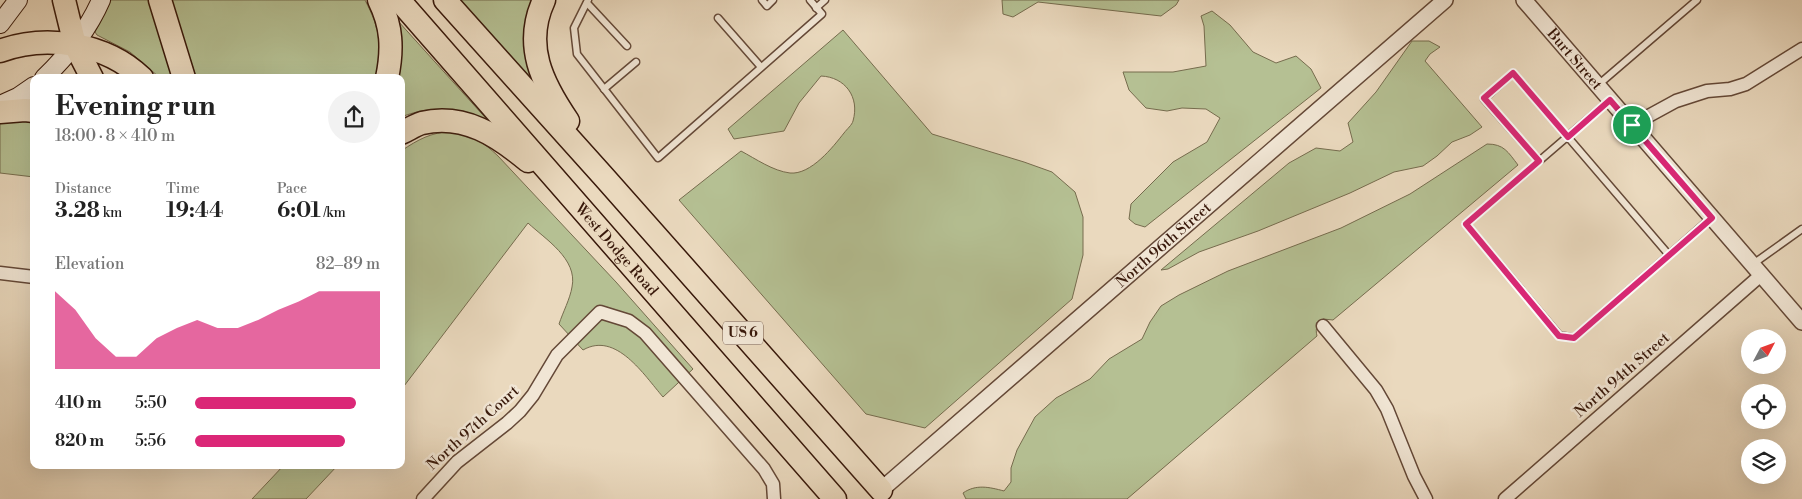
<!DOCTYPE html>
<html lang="en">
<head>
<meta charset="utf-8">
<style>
  body { margin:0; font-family:"Libre Bodoni",serif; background:#f2f2f2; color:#222; height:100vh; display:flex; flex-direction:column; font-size:19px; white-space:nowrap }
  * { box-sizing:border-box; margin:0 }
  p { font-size:16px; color:#767676 }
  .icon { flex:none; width:28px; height:28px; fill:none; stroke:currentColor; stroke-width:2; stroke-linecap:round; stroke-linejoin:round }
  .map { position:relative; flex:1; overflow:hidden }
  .drawer { position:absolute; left:30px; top:74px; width:375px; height:395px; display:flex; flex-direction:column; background:#fff; border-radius:10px; box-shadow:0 5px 20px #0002 }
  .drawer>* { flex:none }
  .needle { width:32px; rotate:49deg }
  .buttons { position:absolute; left:1741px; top:329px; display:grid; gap:10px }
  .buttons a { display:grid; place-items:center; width:45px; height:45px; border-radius:50%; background:#fff; box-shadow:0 5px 20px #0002; font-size:25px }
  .pin { position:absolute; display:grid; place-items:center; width:42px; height:42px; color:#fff; margin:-21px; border:2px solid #fff; border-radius:50%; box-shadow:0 1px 5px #0007 }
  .round { display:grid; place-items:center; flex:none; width:52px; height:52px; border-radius:26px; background:#f2f2f2 }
  .overview { display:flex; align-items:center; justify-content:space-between; height:85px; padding:0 25px }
  h1 { font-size:28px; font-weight:800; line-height:38px }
  .metrics { display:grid; grid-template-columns:repeat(3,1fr); gap:8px; height:85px; padding:5px 25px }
  .metrics div { display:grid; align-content:center }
  .metrics b { font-size:21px; font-weight:800 }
  .metrics small { font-size:14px; font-weight:400 }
  .metrics p { font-size:14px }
  .chart { height:140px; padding:10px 25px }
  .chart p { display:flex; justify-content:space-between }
  .chart svg { width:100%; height:90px; margin-top:5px; fill:#db2777; opacity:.7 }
  ul { padding:0 25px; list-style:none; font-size:16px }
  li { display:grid; grid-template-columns:80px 60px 1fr; align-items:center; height:38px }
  li i { height:12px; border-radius:6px; background:#db2777 }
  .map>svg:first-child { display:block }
  .green { fill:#b5c093; stroke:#766c4e }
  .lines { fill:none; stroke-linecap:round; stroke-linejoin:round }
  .service-casing { stroke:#644837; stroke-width:9 }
  .minor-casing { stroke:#644837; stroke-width:15 }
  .tertiary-casing { stroke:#644837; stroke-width:18 }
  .secondary-casing { stroke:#38180a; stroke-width:20 }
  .motorway-casing { stroke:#38180a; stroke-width:25 }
  .service { stroke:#f1e6d5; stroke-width:6 }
  .minor { stroke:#f1e6d5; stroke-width:12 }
  .tertiary { stroke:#f1e6d5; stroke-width:15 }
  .secondary { stroke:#f1e6d5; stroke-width:18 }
  .motorway { stroke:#ead9be; stroke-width:22 }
  .route-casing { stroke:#fff; stroke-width:10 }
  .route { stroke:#db2777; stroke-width:6 }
  .labels { text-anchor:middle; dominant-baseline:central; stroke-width:5; stroke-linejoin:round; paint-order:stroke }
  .shield { fill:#f1e6d5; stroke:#705647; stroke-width:1 }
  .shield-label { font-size:14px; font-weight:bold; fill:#38180a }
  .street-label { font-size:15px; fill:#38180a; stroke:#f1e6d5 }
</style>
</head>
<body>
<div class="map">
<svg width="1802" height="499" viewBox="0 0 1802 499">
  <rect width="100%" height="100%" fill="#ead9be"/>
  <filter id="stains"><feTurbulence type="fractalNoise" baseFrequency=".004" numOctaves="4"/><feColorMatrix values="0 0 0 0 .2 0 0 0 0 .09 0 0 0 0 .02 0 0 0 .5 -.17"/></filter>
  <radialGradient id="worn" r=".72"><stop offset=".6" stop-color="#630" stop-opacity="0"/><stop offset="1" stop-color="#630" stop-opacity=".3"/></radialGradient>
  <g class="green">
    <polygon points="111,0 149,0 174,77 159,77 130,52 97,35 95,32"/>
    <path d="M171,0H365C381,31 381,44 376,77H196Z"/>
    <polygon points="458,0 535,0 532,75 530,77"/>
    <polygon points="1002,0 1179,0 1176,5 1161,16 1038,2 1013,17 1003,14"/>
    <polygon points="1212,11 1230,25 1253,52 1276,63 1296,56 1311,69 1321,88 1145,227 1135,224 1129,219 1131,204 1173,162 1207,142 1220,118 1206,109 1182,108 1167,111 1146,108 1129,90 1123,72 1173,72 1206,66 1204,26 1201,16"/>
    <path d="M398,21L491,124C459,108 435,104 401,117V78L398,77L401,47Z"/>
    <path d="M843,30L932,134L1024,162L1052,172L1075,192L1083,217V255L1072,299L925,428L866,414L679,200L741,151C756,159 773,171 790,173C811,175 833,147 844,133C847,129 852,125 853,121C860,97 845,77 821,76L799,103L784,131L734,139L728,129Z"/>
    <polygon points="1412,41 1429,41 1440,47 1430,54 1425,61 1482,127 1470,135 1452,142 1437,156 1423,166 1394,172 1350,193 1258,231 1199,252 1168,269 1161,270 1289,163 1316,148 1340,151 1353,142 1348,123 1376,92"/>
    <polygon points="6,121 34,121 34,177 0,173 0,123"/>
    <path d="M452,131C474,136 482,141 498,156L616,282L693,369L663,397C644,375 616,331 583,350L559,324C563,312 570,299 572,287C578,259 545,239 528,223L401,390V151C419,139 430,133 452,131Z"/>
    <path d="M1487,144C1504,144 1508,152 1518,165L1333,320L1323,319C1317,325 1315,328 1317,336L1127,499H966L963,493C976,484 989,487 1004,491L1011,482V468L1017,450L1035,417L1056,398L1090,379L1109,359L1142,339L1150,322L1161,306L1179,295L1228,271L1341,228L1410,194Z"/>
    <polygon points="284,465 338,465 306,499 252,499"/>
  </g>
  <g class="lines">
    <g class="service-casing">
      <g id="service">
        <polyline points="588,0 574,28 577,54 658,158 822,14 810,0"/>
        <polyline points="762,0 767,6 773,0"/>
        <polyline points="587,3 627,46"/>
        <polyline points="816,8 825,0"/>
        <polyline points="718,18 761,67"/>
        <polyline points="1598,85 1697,0"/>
        <polyline points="604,89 636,62"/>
        <polyline points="1610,100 1466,224 1559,335 1574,338 1711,218"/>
        <polyline points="1539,161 1484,99 1513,73 1669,255"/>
        <polyline points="1753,264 1802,229"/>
      </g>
    </g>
    <g class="minor-casing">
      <g id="minor">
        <polyline points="1632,125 1676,101 1707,91 1730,89 1746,84 1802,49"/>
        <polyline points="0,273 34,277"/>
        <polyline points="1323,326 1376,390 1387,409 1414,476 1426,499"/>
        <polyline points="423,499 457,462 507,423 520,411 533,395 557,355 600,312 629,321 645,333 764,469 773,484 774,499"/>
        <polyline points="1505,499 1761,275"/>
      </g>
    </g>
    <g class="tertiary-casing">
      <g id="tertiary">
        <path id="s1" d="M1524,0L1802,322"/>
        <path id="s2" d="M881,490L1445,0"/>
      </g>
    </g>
    <g class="secondary-casing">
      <g id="secondary">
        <polyline points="0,24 18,0"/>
        <path d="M44,78C68,55 88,30 101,0"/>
        <polyline points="0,105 18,97 34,86"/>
      </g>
    </g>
    <g class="motorway-casing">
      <g id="motorway">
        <polyline points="64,0 75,45 92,78"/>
        <polyline points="160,0 184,78"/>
        <path d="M379,0C392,26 393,49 387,78"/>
        <path id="s3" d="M399,0L835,499"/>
        <polyline points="445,0 604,177 881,490"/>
        <path d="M544,0C523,45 542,83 568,121"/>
        <path d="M0,51C46,34 106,43 142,78"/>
        <polyline points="0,112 25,110 34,111"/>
        <path d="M401,133C408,130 415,125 422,123C464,113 498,136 528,161"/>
      </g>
    </g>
    <use href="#service" class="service"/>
    <use href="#minor" class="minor"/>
    <use href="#tertiary" class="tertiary"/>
    <use href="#secondary" class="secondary"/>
    <use href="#motorway" class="motorway"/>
  </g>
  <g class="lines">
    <g class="route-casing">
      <polygon id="route" points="1513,73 1568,137 1610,100 1712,218 1574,338 1559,336 1466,224 1539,161 1484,98"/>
    </g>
    <use href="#route" class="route"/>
  </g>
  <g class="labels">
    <rect class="shield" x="723" y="321.5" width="40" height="23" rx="4"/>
    <g class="shield-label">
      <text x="743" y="333">US 6</text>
    </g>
    <g class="street-label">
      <text stroke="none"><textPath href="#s1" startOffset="78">Burt Street</textPath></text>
      <text stroke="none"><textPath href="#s2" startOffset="374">North 96th Street</textPath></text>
      <text stroke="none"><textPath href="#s3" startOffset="331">West Dodge Road</textPath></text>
      <text transform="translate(1622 375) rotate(-41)">North 94th Street</text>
      <text transform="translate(473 428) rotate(-42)">North 97th Court</text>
    </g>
  </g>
  <rect width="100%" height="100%" filter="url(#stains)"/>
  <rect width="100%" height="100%" fill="url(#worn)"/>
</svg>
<div class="buttons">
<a><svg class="needle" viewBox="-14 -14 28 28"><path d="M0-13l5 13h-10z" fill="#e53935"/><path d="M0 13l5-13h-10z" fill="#767676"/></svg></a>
<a><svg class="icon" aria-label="locate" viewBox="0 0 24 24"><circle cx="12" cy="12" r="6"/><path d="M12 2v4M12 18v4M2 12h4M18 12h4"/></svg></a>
<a><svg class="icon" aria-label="layers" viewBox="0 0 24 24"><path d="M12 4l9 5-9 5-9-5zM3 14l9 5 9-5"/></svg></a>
</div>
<div class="pin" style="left:1632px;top:125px;background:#1e9e55"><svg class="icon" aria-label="arrive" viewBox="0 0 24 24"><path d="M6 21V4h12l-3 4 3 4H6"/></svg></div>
<section class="drawer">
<div class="overview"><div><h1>Evening run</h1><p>18:00 · 8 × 410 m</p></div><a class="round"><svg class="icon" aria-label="share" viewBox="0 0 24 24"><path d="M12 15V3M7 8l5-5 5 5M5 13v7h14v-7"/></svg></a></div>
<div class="metrics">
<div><p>Distance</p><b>3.28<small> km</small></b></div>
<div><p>Time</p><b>19:44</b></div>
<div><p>Pace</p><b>6:01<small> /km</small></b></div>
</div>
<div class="chart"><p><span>Elevation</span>82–89 m</p>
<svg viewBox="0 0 160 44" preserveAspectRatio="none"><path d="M0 44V6L10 15L20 29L30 38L40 38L50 29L60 24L70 20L80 24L90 24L100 20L110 15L120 11L130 6L140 6L150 6L160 6V44z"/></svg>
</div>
<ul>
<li><b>410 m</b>5:50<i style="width:87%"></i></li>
<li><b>820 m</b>5:56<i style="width:81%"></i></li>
</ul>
</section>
</div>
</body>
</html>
